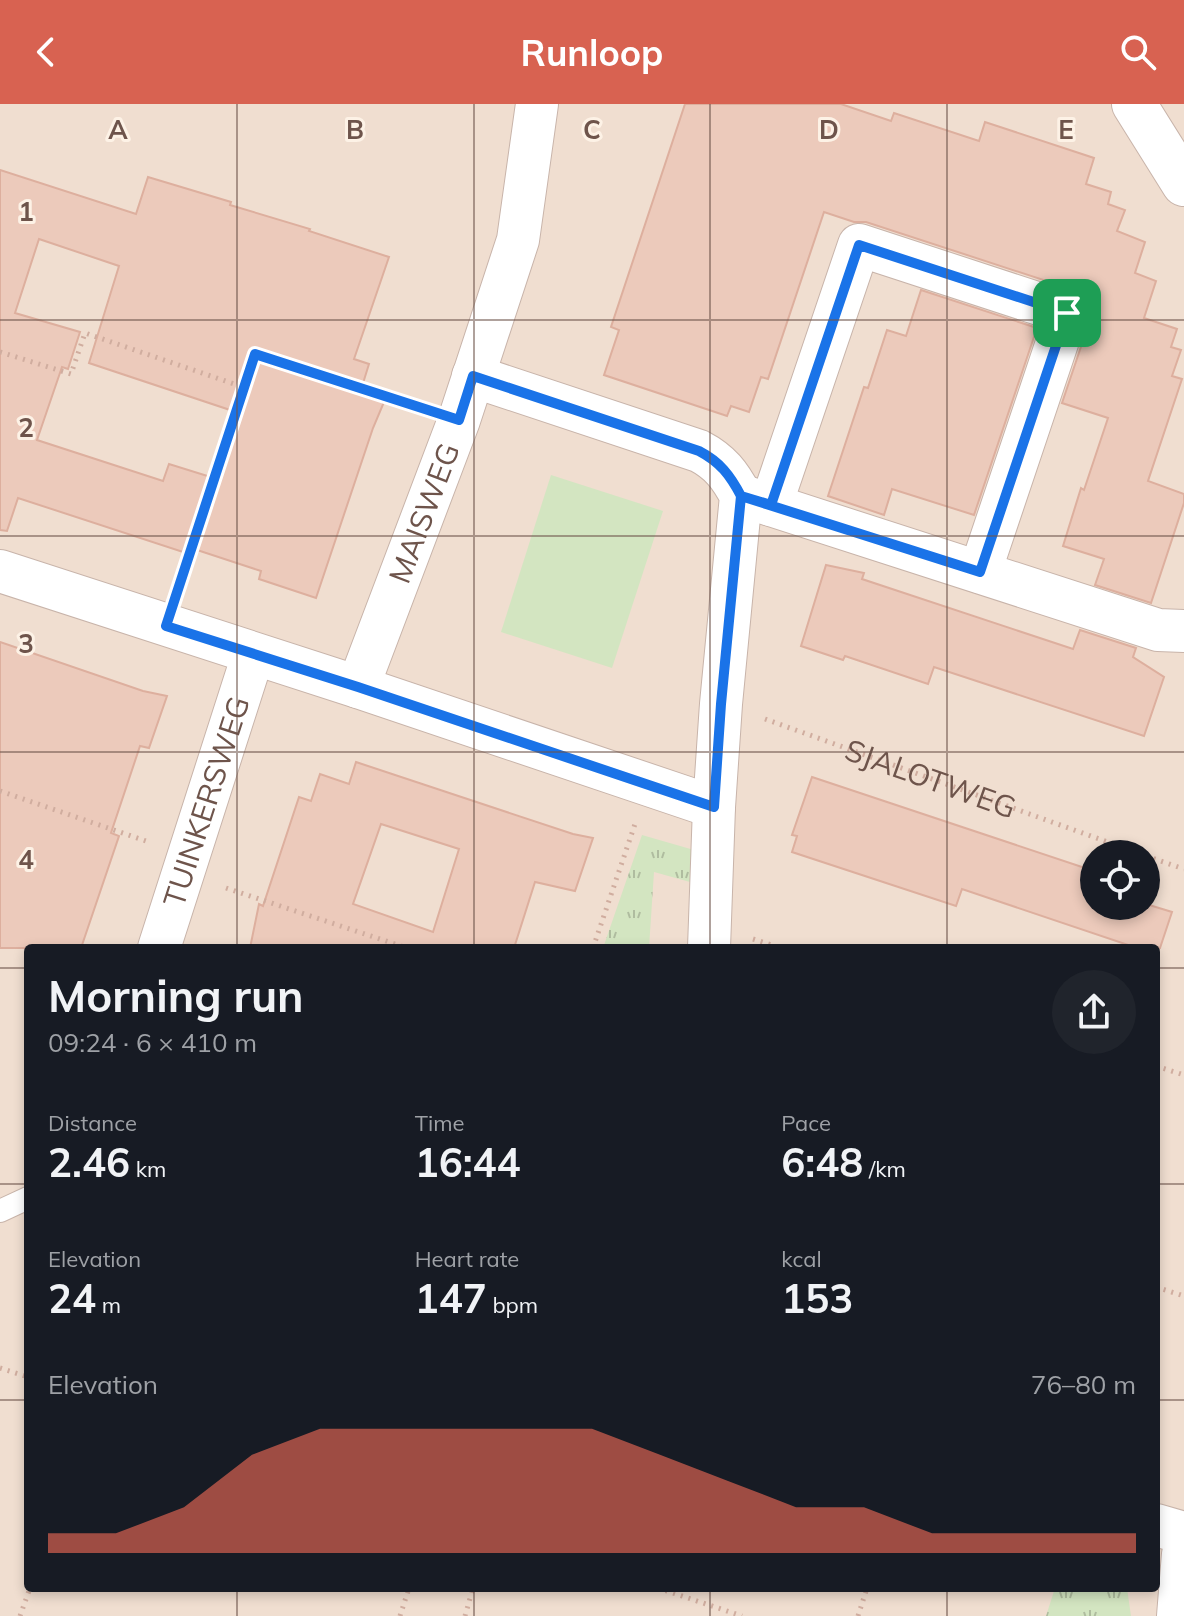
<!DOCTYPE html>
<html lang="en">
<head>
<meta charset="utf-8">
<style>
  body { margin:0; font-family:Mulish,sans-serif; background:#20242c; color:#f1f3f6; height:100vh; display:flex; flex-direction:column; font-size:30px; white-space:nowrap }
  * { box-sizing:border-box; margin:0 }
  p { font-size:26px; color:#9ea1a6 }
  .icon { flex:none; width:44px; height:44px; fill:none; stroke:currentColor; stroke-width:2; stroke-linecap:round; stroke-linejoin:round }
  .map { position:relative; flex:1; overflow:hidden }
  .drawer { position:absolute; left:24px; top:840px; width:1136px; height:648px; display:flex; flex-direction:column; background:#171b24; border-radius:8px; box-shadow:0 4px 12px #0003 }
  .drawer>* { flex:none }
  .controls { position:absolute; left:1080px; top:736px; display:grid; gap:16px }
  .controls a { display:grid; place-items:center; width:80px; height:80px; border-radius:50%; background:#171b24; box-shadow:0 4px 12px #0003; font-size:40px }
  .pin { position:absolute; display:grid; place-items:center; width:68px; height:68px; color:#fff; margin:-34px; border-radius:16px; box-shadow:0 4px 12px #0006 }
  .round { display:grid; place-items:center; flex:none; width:84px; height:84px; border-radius:42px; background:#20242c }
  .overview { display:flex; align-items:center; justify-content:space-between; height:136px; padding:0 24px }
  h1 { font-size:44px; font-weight:700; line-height:60px }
  .metrics { display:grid; grid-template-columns:repeat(3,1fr); gap:12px; height:136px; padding:8px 24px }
  .metrics div { display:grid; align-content:center }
  .metrics b { font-size:40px; font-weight:700 }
  .metrics small { font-size:22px; font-weight:400 }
  .metrics p { font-size:22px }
  .chart { height:224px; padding:16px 24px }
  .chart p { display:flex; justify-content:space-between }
  .chart svg { width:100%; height:144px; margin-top:8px; fill:#d86251; opacity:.7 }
  header { display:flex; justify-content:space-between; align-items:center; height:104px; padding:0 24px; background:#d86251; color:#fff; font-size:36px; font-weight:700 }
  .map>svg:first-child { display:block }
  .residential { fill:#f0ded0; fill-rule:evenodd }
  .grass { fill:url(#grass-tufts) }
  .park { fill:#d3e5c1 }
  .building { fill:#eccabb; stroke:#ddaf9e; stroke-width:2; fill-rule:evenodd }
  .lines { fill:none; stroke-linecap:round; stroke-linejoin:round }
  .service-casing { stroke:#c8b4aa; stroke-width:24 }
  .minor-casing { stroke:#c8b4aa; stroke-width:44 }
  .tertiary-casing { stroke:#c8b4aa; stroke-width:46 }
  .path { stroke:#d0ad9f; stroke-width:5; stroke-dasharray:2 6; stroke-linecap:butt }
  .service { stroke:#fff; stroke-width:22 }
  .minor { stroke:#fff; stroke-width:42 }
  .tertiary { stroke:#fff; stroke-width:44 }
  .route-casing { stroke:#fff; stroke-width:16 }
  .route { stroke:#1a73e8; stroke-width:10 }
  .grid { fill:none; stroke:#6e544b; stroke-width:2; stroke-opacity:0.55 }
  .labels { text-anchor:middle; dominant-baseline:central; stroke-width:6; stroke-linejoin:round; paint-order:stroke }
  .street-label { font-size:30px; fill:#6e544b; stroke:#fdf2e6 }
  .grid-label { font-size:26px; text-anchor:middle; font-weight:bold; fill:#6e544b; stroke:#fdf2e6; stroke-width:6; stroke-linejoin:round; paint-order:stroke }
</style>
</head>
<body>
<header><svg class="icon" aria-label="back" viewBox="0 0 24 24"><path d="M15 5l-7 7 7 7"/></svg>Runloop<svg class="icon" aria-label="search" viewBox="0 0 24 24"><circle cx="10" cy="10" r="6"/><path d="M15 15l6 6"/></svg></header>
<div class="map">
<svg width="1184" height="1512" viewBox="0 0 1184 1512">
  <defs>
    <pattern id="grass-tufts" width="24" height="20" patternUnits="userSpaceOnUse" patternTransform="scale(2)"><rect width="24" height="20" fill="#d3e5c1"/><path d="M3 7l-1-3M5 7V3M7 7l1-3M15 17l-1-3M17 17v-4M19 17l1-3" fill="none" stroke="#afbc9f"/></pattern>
  </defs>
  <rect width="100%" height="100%" fill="#f9ede1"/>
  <path class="residential" d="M0,0H1184V1512H0ZM1094,750H1146V802H1094ZM28,844H1156V1484H28Z"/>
  <g class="grass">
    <polygon points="642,731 694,746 690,778 654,768 649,844 603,844"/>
    <polygon points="1055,1484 1127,1484 1131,1512 1046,1512"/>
  </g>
  <polygon class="park" points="551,371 663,407 612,564 501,528"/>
  <g class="building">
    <polygon points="685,0 841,0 891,17 894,9 979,37 985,18 1094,54 1086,80 1111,88 1108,100 1125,106 1117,127 1145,138 1135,169 1156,177 1144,214 1177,225 1171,243 1181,246 1172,272 1182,275 1148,377 1184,390 1184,399 1151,499 1095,481 1104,455 1063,442 1081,384 1084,386 1108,314 1062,299 1090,216 1090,203 1085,194 1074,186 866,118 854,118 824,108 768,275 761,273 749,308 731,302 727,312 604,271 619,226 611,223"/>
    <path d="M0,66L136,110L148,73L231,98L230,101L310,125L309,127L389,153L354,255L369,260L360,289L384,298L373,324L316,494L259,475L261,467L185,442L183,448L18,394L7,427L0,426ZM39,135L119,162L89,259L239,309L217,375L169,360L163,377L37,336L62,263L68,265L80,228L15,209Z"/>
    <polygon points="921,186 1037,224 974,411 892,385 884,411 828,392 864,283 868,284 887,226 906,232"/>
    <polygon points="826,461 864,469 862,475 1073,545 1080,526 1136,544 1133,553 1164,573 1144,632 934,563 928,580 845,552 843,556 801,542"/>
    <polygon points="0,538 143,587 167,592 149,644 140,642 111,729 119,732 81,844 0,844"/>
    <path d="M356,658L573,730L593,734L575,787L535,778L514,844H250L259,800L263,802L299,693L311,697L320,670L349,680ZM381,720L459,745L433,828L353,800Z"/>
    <polygon points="812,673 1094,767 1094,802 1146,800 1172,808 1160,844 1137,844 962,785 956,802 792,748 797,732 792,731"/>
  </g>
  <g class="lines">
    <g class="service-casing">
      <polyline id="service" points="0,1107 28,1094"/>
    </g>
    <g class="minor-casing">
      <g id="minor">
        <path d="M473,272L699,347C720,358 730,371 741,392L721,600L714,703L709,844"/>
        <polyline points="746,393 1158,526 1184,527"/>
        <polyline points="771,401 859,141 1067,209 980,468"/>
        <polyline points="0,467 358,583 714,703"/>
        <path id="s2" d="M358,583L459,316L518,136L537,0"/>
        <path id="s3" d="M159,844L253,551"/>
        <polyline points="1156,1421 1184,1429"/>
      </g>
    </g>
    <g class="tertiary-casing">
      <g id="tertiary">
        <polyline points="1134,0 1184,80"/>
        <polyline points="1179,1512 1184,1450"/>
      </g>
    </g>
    <g class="path">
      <polyline points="0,248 71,270 85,229 243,283"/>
      <polyline points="179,479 255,250 419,303"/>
      <path id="s1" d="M765,615L1141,750"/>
      <polyline points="0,687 146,737"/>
      <polyline points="1146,752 1184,765"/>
      <polyline points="226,784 407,844"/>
      <polyline points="753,835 781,844"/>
      <polyline points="593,844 635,720"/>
      <polyline points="1156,962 1184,971"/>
      <polyline points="1156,1183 1184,1192"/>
      <polyline points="0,1264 28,1273"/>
      <polyline points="658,1484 742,1512"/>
      <polyline points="20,1512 30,1484"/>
      <polyline points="400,1512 409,1484"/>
      <polyline points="465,1512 473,1484"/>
      <polyline points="858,1512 867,1484"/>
    </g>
    <use href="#service" class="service"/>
    <use href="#minor" class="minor"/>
    <use href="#tertiary" class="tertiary"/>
  </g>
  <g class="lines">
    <g class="route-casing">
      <path id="route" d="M1067,209L859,141L771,401L741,392C730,371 720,358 699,347L473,272L459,316L255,250L166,522L358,583L714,703L721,600L741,392L980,468L1067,209"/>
    </g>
    <use href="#route" class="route"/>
  </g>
  <path class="grid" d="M237,0V844M474,0V844M710,0V844M947,0V844M0,216H1184M0,432H1184M0,648H1184M0,864H28M1156,864H1184M0,1080H28M1156,1080H1184M0,1296H28M1156,1296H1184M237,1484V1512M474,1484V1512M710,1484V1512M947,1484V1512"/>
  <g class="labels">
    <g class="street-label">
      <text stroke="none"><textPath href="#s2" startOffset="186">MAISWEG</textPath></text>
      <text stroke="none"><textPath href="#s1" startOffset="176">SJALOTWEG</textPath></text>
      <text stroke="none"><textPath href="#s3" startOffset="154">TUINKERSWEG</textPath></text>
    </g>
  </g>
  <g class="grid-label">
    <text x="118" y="35">A</text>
    <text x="355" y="35">B</text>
    <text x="592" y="35">C</text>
    <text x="829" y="35">D</text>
    <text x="1066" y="35">E</text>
    <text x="26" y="117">1</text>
    <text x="26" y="333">2</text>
    <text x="26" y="549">3</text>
    <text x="26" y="765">4</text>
  </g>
</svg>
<div class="controls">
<a><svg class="icon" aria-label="locate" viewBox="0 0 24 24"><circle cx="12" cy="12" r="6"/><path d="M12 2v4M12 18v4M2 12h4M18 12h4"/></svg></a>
</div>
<div class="pin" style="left:1067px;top:209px;background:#1e9e55"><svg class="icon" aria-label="arrive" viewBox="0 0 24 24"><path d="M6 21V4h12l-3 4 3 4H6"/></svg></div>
<section class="drawer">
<div class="overview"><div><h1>Morning run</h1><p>09:24 · 6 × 410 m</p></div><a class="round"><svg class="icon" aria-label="share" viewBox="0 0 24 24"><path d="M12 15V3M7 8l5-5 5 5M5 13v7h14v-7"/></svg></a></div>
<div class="metrics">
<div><p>Distance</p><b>2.46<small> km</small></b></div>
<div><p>Time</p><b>16:44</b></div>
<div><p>Pace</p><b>6:48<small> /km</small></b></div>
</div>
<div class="metrics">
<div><p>Elevation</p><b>24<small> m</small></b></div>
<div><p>Heart rate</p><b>147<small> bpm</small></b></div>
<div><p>kcal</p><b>153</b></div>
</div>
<div class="chart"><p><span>Elevation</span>76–80 m</p>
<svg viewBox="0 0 160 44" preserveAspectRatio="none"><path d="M0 44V38L10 38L20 30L30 14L40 6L50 6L60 6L70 6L80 6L90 14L100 22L110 30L120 30L130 38L140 38L150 38L160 38V44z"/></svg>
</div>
</section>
</div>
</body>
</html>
